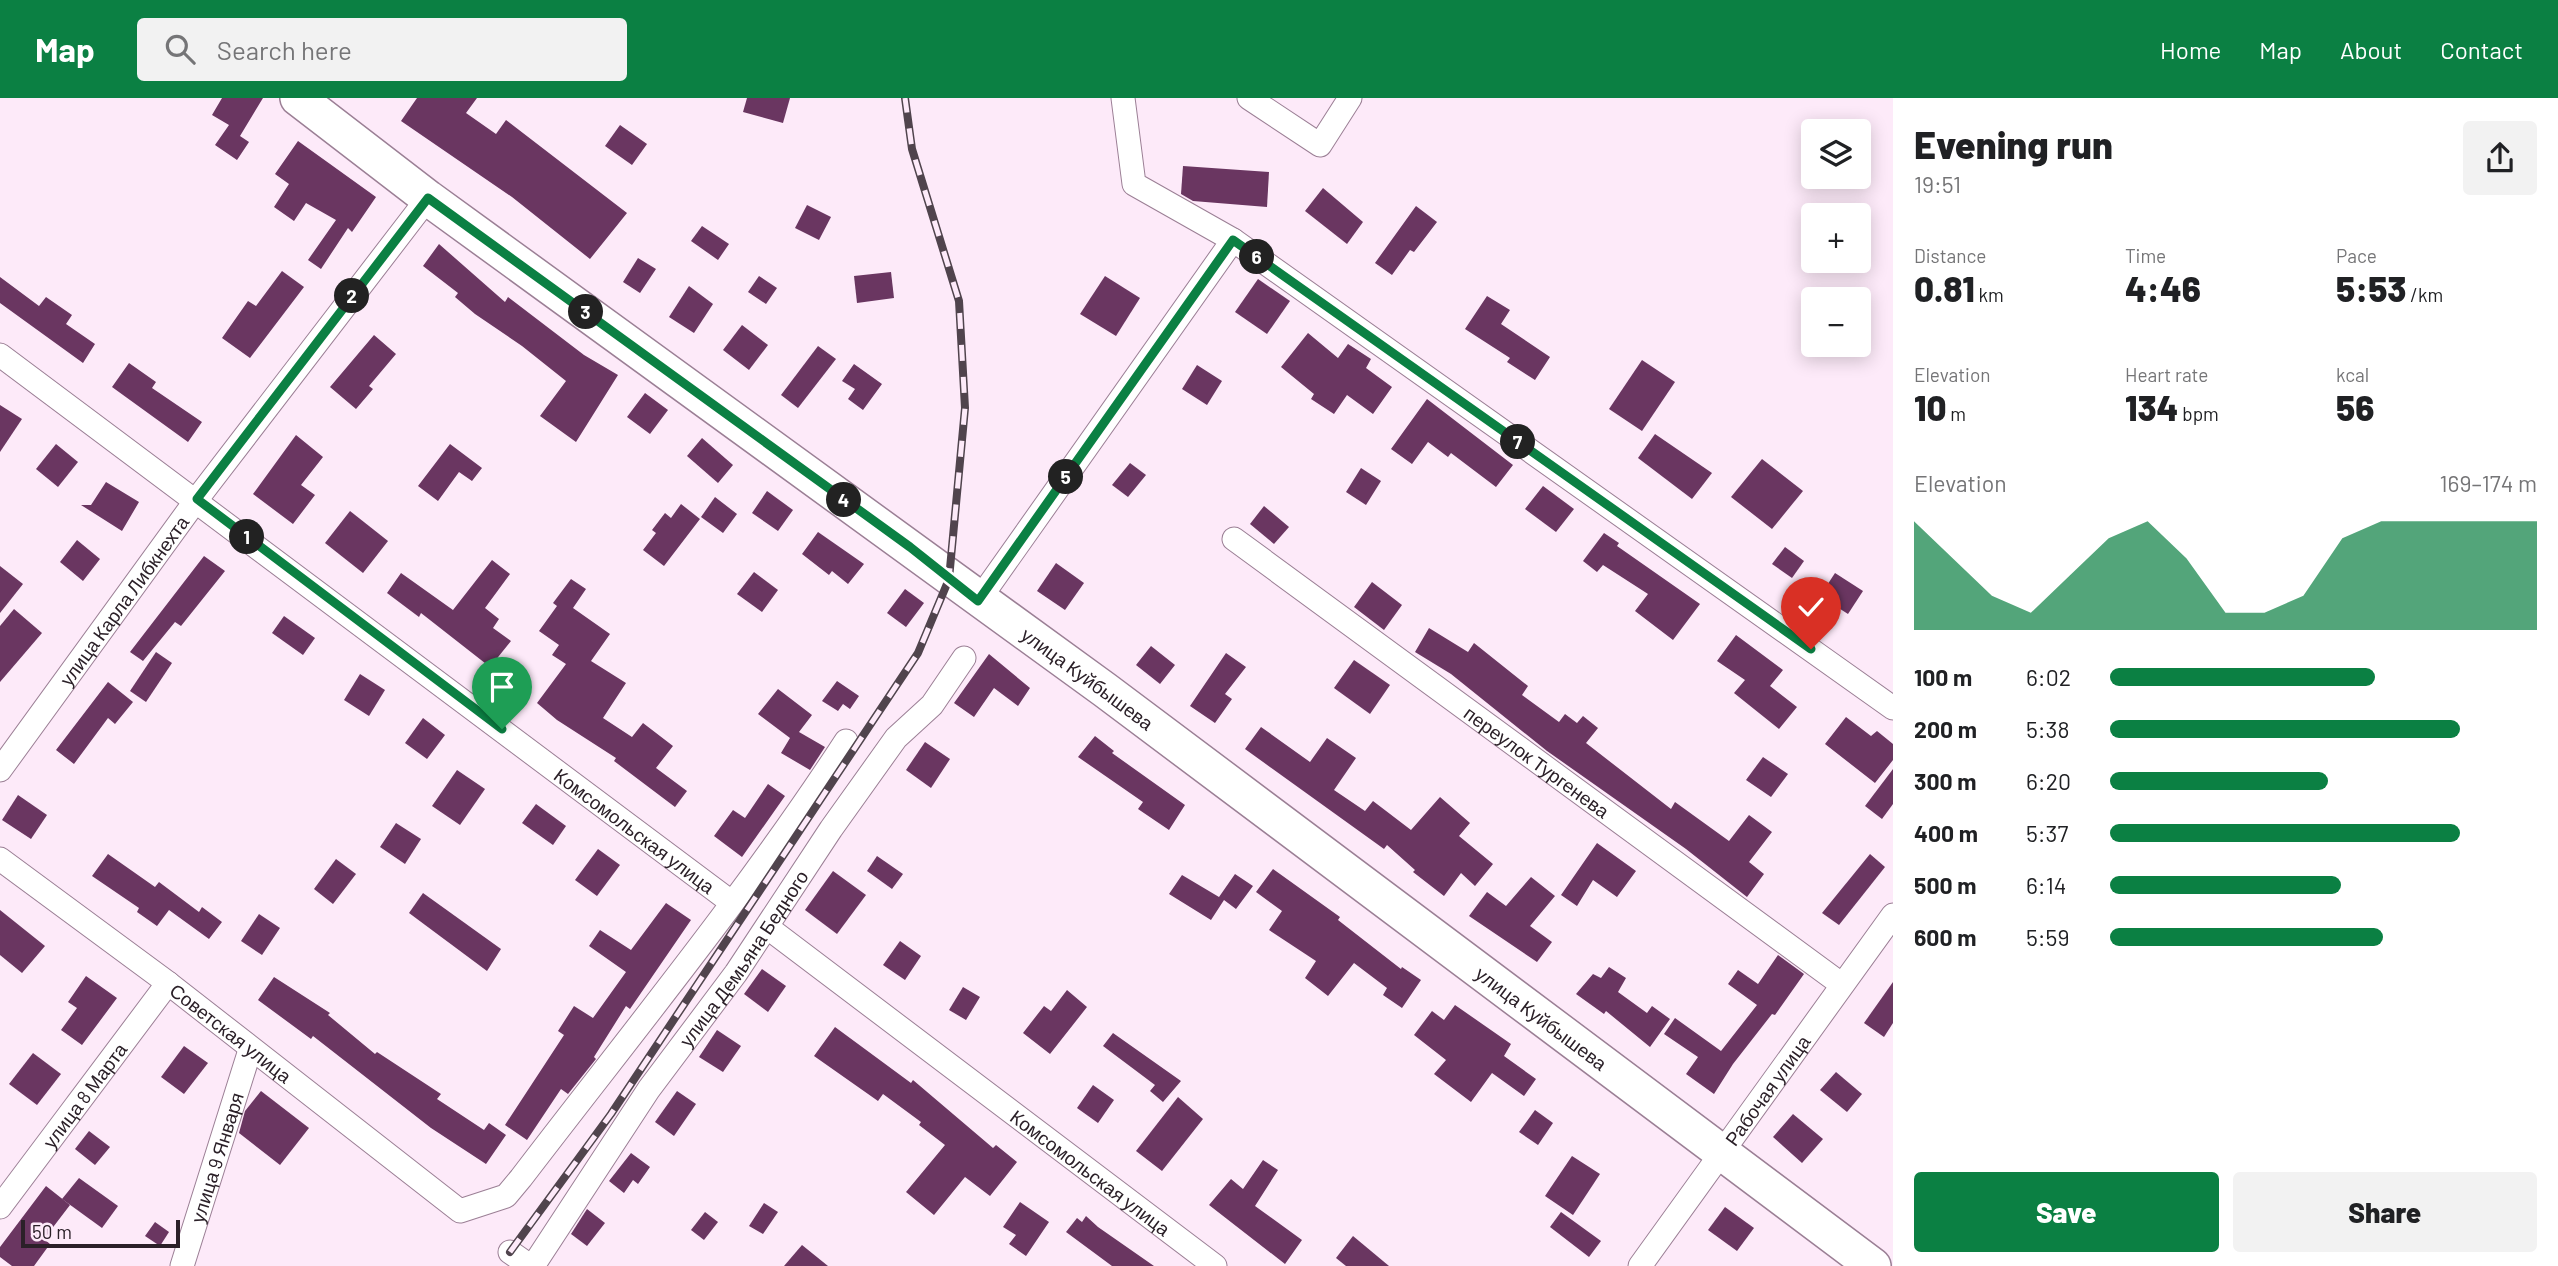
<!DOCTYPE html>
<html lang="en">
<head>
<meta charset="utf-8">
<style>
  body { margin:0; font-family:Barlow,sans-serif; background:#f2f2f2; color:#202124; height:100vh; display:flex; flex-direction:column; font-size:26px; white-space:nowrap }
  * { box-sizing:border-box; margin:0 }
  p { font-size:23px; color:#757577 }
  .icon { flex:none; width:38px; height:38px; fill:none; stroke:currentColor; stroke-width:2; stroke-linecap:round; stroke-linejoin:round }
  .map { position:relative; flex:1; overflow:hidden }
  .details { display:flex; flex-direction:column; background:#fff; width:665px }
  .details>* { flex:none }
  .controls { position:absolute; left:1801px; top:21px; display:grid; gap:14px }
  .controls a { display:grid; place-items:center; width:70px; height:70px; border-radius:7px; background:#fff; box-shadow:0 4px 18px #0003; font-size:35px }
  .scale { position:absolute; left:21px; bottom:18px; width:159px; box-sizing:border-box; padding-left:7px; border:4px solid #2b2028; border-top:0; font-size:19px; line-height:24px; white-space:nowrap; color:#2b2028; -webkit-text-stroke:5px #fdeaf9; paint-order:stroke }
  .pin { position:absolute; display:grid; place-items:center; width:60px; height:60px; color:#fff; margin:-72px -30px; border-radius:50% 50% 50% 0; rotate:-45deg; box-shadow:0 0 7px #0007 }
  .pin .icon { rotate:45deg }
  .km { position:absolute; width:35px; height:35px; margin:-18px; border-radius:50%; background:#222; color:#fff; font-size:19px; line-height:35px; text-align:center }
  .round { display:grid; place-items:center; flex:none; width:74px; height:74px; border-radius:7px; background:#f2f2f2 }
  .headline { display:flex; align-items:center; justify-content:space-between; height:119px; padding:0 21px }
  h1 { font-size:38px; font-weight:800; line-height:52px }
  .stats { display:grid; grid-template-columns:repeat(3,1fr); gap:10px; height:119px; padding:7px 21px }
  .stats div { display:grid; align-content:center }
  .stats b { font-size:35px; font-weight:800 }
  .stats small { font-size:19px; font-weight:400 }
  .stats p { font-size:19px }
  .chart { height:196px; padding:14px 21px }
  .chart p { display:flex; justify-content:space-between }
  .chart svg { width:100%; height:126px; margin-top:7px; fill:#0b8043; opacity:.7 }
  .cta { display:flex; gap:14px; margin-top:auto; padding:14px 21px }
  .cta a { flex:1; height:80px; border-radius:7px; background:#0b8043; color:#fff; font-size:28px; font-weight:800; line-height:80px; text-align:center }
  .cta a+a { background:#f2f2f2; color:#202124 }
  ul { padding:0 21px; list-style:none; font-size:23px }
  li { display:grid; grid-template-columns:112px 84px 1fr; align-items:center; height:52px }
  li i { height:18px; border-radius:9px; background:#0b8043 }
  header { display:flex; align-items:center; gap:42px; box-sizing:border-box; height:98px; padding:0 35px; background:#0b8043; color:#fff }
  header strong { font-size:33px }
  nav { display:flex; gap:38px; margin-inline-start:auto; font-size:24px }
  .search { width:490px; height:63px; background:#f2f2f2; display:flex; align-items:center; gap:18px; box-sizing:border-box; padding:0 24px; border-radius:7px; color:#757577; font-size:26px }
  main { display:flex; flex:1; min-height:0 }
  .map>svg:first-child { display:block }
  .building { fill:#6a3661 }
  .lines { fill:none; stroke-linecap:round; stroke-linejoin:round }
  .street-casing { stroke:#9b7f95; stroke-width:25 }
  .primary-casing { stroke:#9b7f95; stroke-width:38 }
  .street { stroke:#fff; stroke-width:23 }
  .primary { stroke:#fff; stroke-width:35 }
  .rail-casing { stroke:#50444d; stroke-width:8 }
  .rail { stroke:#fdeaf9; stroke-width:5; stroke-dasharray:16; stroke-linecap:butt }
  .route-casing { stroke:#fff; stroke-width:14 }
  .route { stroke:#0b8043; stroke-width:9 }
  .labels { text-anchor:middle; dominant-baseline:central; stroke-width:7; stroke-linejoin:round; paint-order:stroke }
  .street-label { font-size:19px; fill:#2b2028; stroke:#fdeaf9 }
</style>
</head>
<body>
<header>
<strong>Map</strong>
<div class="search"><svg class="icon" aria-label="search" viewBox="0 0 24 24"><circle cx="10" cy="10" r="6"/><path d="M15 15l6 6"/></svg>Search here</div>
<nav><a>Home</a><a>Map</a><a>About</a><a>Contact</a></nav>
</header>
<main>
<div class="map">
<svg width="1893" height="1168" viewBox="0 0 1893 1168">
  <rect width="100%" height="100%" fill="#fdeaf9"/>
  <g class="building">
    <polygon points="222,0 263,0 240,38 249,44 237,62 215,47 229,27 212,17"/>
    <polygon points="417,0 477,0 466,15 496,36 506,22 627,115 590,161 512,99 401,23"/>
    <polygon points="747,0 790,0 783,25 743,14"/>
    <polygon points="620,27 647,46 632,67 605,48"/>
    <polygon points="298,43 376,99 352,134 348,130 321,171 308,162 336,122 306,105 294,123 274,109 289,86 275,76"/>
    <polygon points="1183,68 1269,74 1267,109 1193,103 1181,96"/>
    <polygon points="1323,90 1363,124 1347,146 1305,113"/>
    <polygon points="807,107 831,119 819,142 795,130"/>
    <polygon points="1416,108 1437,124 1414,154 1410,152 1392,177 1375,165"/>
    <polygon points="702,128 729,146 718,162 691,143"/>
    <polygon points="439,146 505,204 508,199 584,257 618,277 576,344 540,318 566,283 522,248 475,216 455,199 458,195 423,168"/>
    <polygon points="638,160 656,171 640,195 623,184"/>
    <polygon points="282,173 304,189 250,260 222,240 248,203 256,208"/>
    <polygon points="891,174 894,200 857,205 854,178"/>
    <polygon points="759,178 777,190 766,206 748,194"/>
    <polygon points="1105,178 1140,200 1116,238 1080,216"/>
    <polygon points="0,179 39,208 46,199 72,217 66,226 95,246 83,265 0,205"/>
    <polygon points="1258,181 1290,203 1267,236 1235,214"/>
    <polygon points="689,188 713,206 694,235 669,219"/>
    <polygon points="1487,198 1510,212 1501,226 1550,259 1535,282 1507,264 1510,260 1465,231"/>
    <polygon points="742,227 768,247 749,272 723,252"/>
    <polygon points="1308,235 1338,260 1348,246 1371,261 1366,270 1392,289 1373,316 1347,297 1334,316 1311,301 1314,296 1281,269"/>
    <polygon points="374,237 396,256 369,288 373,291 356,311 330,289"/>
    <polygon points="818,248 836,261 798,310 781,297"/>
    <polygon points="1642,262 1675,284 1642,333 1609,311"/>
    <polygon points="129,265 156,284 152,290 202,324 188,344 112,289"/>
    <polygon points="854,266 882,286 863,312 848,301 855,291 842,283"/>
    <polygon points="1197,267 1222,283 1207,307 1182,291"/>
    <polygon points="645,295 668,312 650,336 627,319"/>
    <polygon points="1427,301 1513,367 1496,389 1451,355 1448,359 1428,344 1412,366 1391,351"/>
    <polygon points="0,307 22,321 0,354"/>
    <polygon points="1655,336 1712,375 1692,401 1638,360"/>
    <polygon points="296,337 323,359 301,387 315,397 293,426 253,396"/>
    <polygon points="702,340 733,367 718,385 687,358"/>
    <polygon points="56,346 78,364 58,389 36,371"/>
    <polygon points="450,346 482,370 472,383 459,374 438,403 418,388"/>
    <polygon points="1762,361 1803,393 1772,431 1731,399"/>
    <polygon points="1130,365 1146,377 1128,399 1112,387"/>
    <polygon points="1361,370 1381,383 1366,407 1346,394"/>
    <polygon points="106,384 139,404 122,433 81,407 91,407"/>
    <polygon points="1543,388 1574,411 1556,434 1525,411"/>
    <polygon points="767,393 793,412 778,433 752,415"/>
    <polygon points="715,399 737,416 723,435 701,419"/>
    <polygon points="681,406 700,421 664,468 643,452 656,435 652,432 665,415 671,420"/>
    <polygon points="1264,408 1289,429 1274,446 1250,426"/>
    <polygon points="350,413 388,443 363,475 325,445"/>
    <polygon points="818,434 864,466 848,486 832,473 829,477 802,456"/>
    <polygon points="1604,435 1619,445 1617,448 1700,506 1673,542 1635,513 1648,496 1603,467 1597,474 1583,463"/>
    <polygon points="77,442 100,461 83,483 60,464"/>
    <polygon points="1785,449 1804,463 1792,480 1772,466"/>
    <polygon points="204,458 225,473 181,528 175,524 143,563 130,554"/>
    <polygon points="492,462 510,476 485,510 499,521 493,530 511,543 490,569 421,515 419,519 387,495 401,475 453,512"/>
    <polygon points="1056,465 1084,485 1065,512 1037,493"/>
    <polygon points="0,468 23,486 0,515"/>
    <polygon points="754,474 778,492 762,514 737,496"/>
    <polygon points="1835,475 1863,493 1848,516 1820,498"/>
    <polygon points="571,481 586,491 573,510 610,536 591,563 626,585 603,620 632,639 643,625 673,648 656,670 687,693 675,709 614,663 616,660 557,622 537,605 566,566 552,557 559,547 539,533 557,508 553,505"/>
    <polygon points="1372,484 1402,507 1384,532 1354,509"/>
    <polygon points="905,491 924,505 906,529 887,515"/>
    <polygon points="14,511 42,535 0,584 0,528"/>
    <polygon points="284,518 315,540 303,557 272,535"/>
    <polygon points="1429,530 1468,554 1474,545 1528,588 1522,597 1559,624 1565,616 1577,625 1583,618 1598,630 1586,645 1671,711 1675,704 1729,743 1749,717 1772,734 1749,764 1764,776 1747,799 1686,751 1547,653 1451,576 1415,554"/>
    <polygon points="1736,537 1783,572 1770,588 1797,609 1779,631 1734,595 1745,582 1717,563"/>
    <polygon points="1151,548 1175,567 1160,586 1136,567"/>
    <polygon points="156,554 172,565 146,604 130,593"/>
    <polygon points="1226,555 1246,569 1225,596 1232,601 1215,625 1190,608"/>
    <polygon points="989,556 1030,590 1018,608 994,590 974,619 954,605"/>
    <polygon points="1354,562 1390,587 1370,616 1334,590"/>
    <polygon points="360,576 385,592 369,618 344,602"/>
    <polygon points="837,583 859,598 850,611 843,606 838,613 822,603"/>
    <polygon points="108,584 133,604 115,626 108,620 74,666 56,652"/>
    <polygon points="778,591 812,617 799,634 825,649 810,672 781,655 790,640 758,616"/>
    <polygon points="1846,619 1871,638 1877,633 1893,646 1893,662 1875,685 1825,646"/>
    <polygon points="423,620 445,637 427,661 405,645"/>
    <polygon points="1261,629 1310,664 1327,640 1356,660 1334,692 1365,713 1373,703 1411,732 1440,699 1470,725 1459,738 1493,766 1475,788 1461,775 1444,798 1413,774 1415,772 1387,747 1384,751 1245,651"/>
    <polygon points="1095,638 1114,653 1112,655 1185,707 1169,732 1138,711 1143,704 1078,659"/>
    <polygon points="925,644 950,661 931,690 906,672"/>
    <polygon points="1763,659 1788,676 1771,699 1746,682"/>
    <polygon points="1893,671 1893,706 1882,721 1865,708"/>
    <polygon points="457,672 485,691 460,727 432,708"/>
    <polygon points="768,686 785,698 742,759 714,738 733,712 745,720"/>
    <polygon points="18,697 47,717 31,741 2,722"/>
    <polygon points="536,706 566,728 553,747 522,725"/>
    <polygon points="396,725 421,741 405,766 380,749"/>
    <polygon points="1597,745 1636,773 1617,799 1593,782 1577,808 1561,797"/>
    <polygon points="598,751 620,767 597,798 575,782"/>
    <polygon points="108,756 155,789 159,784 199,814 202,809 222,824 209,841 169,812 157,828 137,814 139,810 92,778"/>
    <polygon points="1870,756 1885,769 1839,827 1822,815"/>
    <polygon points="877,758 903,776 892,791 867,773"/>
    <polygon points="336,761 356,776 333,806 314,791"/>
    <polygon points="1273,771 1340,819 1338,822 1401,871 1402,869 1421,882 1402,910 1383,897 1387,890 1354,865 1328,898 1305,880 1316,863 1269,832 1282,813 1256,794"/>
    <polygon points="833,773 866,797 837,836 805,812"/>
    <polygon points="1235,776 1253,788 1236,811 1224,802 1211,822 1169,796 1182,777 1219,799"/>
    <polygon points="1531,779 1555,798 1530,828 1552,844 1537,864 1469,818 1487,794 1506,808"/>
    <polygon points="423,795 501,851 487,873 409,815"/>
    <polygon points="666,805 691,822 630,911 626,908 594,959 596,961 568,996 561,991 527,1042 505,1027 564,937 558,933 574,908 593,920 626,874 589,848 600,832 631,852"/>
    <polygon points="0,812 45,848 22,875 0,857"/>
    <polygon points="259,816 280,830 262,857 241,843"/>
    <polygon points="900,843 921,858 905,882 883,867"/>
    <polygon points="1778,857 1804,876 1775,917 1772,916 1733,966 1714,996 1686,976 1698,959 1664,936 1675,920 1721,953 1757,907 1728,886 1738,872 1758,886"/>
    <polygon points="1609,869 1626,880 1618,894 1647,915 1652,908 1670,921 1650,949 1606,913 1604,916 1576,896 1593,876 1601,880"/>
    <polygon points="762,871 786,888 768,914 744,896"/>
    <polygon points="86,878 117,900 82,947 61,932 77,910 68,904"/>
    <polygon points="274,879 330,915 328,917 375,956 377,954 441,996 437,1001 484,1032 489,1025 506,1037 486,1066 431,1030 313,938 311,941 258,902"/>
    <polygon points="1893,884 1893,925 1884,939 1864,925"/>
    <polygon points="963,889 980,899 966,922 949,912"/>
    <polygon points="1067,892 1087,909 1050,956 1023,935 1044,908 1051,913"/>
    <polygon points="1455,907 1511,946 1504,958 1536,981 1524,998 1492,975 1471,1004 1434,976 1446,962 1414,937 1432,913 1444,922"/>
    <polygon points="835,929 911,985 913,982 993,1050 996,1047 1017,1064 990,1098 965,1079 934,1117 906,1094 945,1047 919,1027 921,1024 883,996 878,1003 814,958"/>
    <polygon points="717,932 741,948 723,974 699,959"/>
    <polygon points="1113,935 1181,983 1163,1004 1150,993 1155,987 1103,948"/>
    <polygon points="184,948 208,965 184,996 161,979"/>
    <polygon points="33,955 61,976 37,1007 9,986"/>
    <polygon points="1836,974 1862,996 1847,1014 1820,992"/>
    <polygon points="1093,987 1114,1002 1098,1025 1077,1010"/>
    <polygon points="261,993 309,1030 280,1067 239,1035 245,1013"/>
    <polygon points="677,993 696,1006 674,1038 655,1024"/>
    <polygon points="1178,999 1203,1021 1162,1073 1136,1053"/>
    <polygon points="1535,1012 1553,1025 1538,1047 1519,1034"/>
    <polygon points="1793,1016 1823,1041 1802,1065 1773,1039"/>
    <polygon points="89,1033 110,1049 95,1067 75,1051"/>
    <polygon points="631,1055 650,1069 638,1086 633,1082 624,1095 609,1083"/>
    <polygon points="1572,1058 1600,1076 1573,1117 1545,1098"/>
    <polygon points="1263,1062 1278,1072 1255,1108 1302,1142 1285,1166 1209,1107 1231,1081 1243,1091"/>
    <polygon points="79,1080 118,1108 102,1130 62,1101"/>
    <polygon points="46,1088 70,1107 44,1141 50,1146 34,1168 12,1168 0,1159 0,1149"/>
    <polygon points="1020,1104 1049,1124 1026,1158 1009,1146 1016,1137 1003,1129"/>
    <polygon points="764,1105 778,1114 763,1136 749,1128"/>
    <polygon points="1725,1109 1754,1130 1737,1153 1708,1132"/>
    <polygon points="587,1111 605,1125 587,1148 571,1136"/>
    <polygon points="705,1114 718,1124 704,1142 691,1132"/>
    <polygon points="1561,1114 1601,1143 1589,1159 1550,1129"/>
    <polygon points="1086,1118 1098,1129 1154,1168 1112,1168 1066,1134 1077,1120 1082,1124"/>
    <polygon points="155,1124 169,1134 160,1148 145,1138"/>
    <polygon points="1353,1138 1389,1168 1346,1168 1336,1160"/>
    <polygon points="802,1147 828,1168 784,1168"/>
  </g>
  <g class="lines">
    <g class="street-casing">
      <g id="street">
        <polyline points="1123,0 1134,86 1233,142"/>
        <polyline points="1249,0 1320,47 1350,0"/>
        <path id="s1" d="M0,257L731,804"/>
        <path id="s2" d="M1234,441L1841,886"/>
        <polyline points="978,503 1233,142 1893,610"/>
        <path id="s3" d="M0,672L197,401L428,100"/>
        <path id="s4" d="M0,761L168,885L460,1113L506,1098L521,1080C631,936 747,795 846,643"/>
        <path id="s5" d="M767,829L1215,1168"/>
        <path id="s6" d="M0,1109L168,885"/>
        <polyline points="510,1154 530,1168"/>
        <path id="s7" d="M182,1168L250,952"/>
        <path id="s8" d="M533,1168L649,991L736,875L831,731L896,640L932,607L964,560"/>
        <path id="s9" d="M1640,1168L1893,817"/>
      </g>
    </g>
    <g class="primary-casing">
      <g id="primary">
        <path id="s10" d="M298,0L428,100L1105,592L1873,1168"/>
      </g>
    </g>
    <use href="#street" class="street"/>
    <use href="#primary" class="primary"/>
    <g class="rail-casing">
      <polyline id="rail" points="510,1154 611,1016 918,555 949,481 965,310 959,203 912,51 905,0"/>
    </g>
    <use href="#rail" class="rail"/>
  </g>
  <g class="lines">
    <g class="route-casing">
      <polyline id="route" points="502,631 197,401 428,100 910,449 978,503 1233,142 1811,551"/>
    </g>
    <use href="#route" class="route"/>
  </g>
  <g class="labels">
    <g class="street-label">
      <text stroke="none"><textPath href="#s3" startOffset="210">улица Карла Либкнехта</textPath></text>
      <text stroke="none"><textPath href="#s10" startOffset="980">улица Куйбышева</textPath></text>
      <text stroke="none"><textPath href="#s2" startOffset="376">переулок Тургенева</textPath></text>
      <text stroke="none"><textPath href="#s1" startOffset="793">Комсомольская улица</textPath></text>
      <text stroke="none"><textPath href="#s8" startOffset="373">улица Демьяна Бедного</textPath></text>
      <text stroke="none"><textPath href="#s10" startOffset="1547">улица Куйбышева</textPath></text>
      <text stroke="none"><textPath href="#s4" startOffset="289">Советская улица</textPath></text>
      <text stroke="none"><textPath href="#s9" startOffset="217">Рабочая улица</textPath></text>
      <text stroke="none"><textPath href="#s6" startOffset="140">улица 8 Марта</textPath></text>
      <text stroke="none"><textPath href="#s7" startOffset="114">улица 9 Января</textPath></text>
      <text stroke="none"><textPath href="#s5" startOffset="406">Комсомольская улица</textPath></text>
    </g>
  </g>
</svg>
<div class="controls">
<a><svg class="icon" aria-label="layers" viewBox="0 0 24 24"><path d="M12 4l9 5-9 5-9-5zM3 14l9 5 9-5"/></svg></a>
<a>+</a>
<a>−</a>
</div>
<div class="scale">50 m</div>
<div class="pin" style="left:502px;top:631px;background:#1e9e55"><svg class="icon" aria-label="arrive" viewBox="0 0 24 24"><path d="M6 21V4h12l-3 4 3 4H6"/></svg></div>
<div class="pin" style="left:1811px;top:551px;background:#d93025"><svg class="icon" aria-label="check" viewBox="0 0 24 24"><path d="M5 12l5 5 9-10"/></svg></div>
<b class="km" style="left:247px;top:439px">1</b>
<b class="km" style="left:352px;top:198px">2</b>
<b class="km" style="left:586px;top:214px">3</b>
<b class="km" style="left:844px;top:402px">4</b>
<b class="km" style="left:1066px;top:379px">5</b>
<b class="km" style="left:1257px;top:159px">6</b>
<b class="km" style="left:1518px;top:344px">7</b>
</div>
<section class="details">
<div class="headline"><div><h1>Evening run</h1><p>19:51</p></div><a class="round"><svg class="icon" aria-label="share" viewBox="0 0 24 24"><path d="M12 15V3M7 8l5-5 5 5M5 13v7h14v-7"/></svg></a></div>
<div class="stats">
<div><p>Distance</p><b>0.81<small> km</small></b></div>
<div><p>Time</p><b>4:46</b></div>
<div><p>Pace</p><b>5:53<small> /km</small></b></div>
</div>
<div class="stats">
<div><p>Elevation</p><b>10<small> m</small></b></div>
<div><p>Heart rate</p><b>134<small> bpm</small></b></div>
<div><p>kcal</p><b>56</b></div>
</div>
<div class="chart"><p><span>Elevation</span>169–174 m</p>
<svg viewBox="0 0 160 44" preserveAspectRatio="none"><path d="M0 44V6L10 19L20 32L30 38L40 25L50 12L60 6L70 19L80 38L90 38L100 32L110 12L120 6L130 6L140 6L150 6L160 6V44z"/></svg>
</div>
<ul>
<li><b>100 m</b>6:02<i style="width:62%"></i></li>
<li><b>200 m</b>5:38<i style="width:82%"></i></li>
<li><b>300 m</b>6:20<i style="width:51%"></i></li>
<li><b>400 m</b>5:37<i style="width:82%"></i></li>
<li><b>500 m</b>6:14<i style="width:54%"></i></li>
<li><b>600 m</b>5:59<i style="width:64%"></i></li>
</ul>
<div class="cta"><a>Save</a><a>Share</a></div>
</section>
</main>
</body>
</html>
